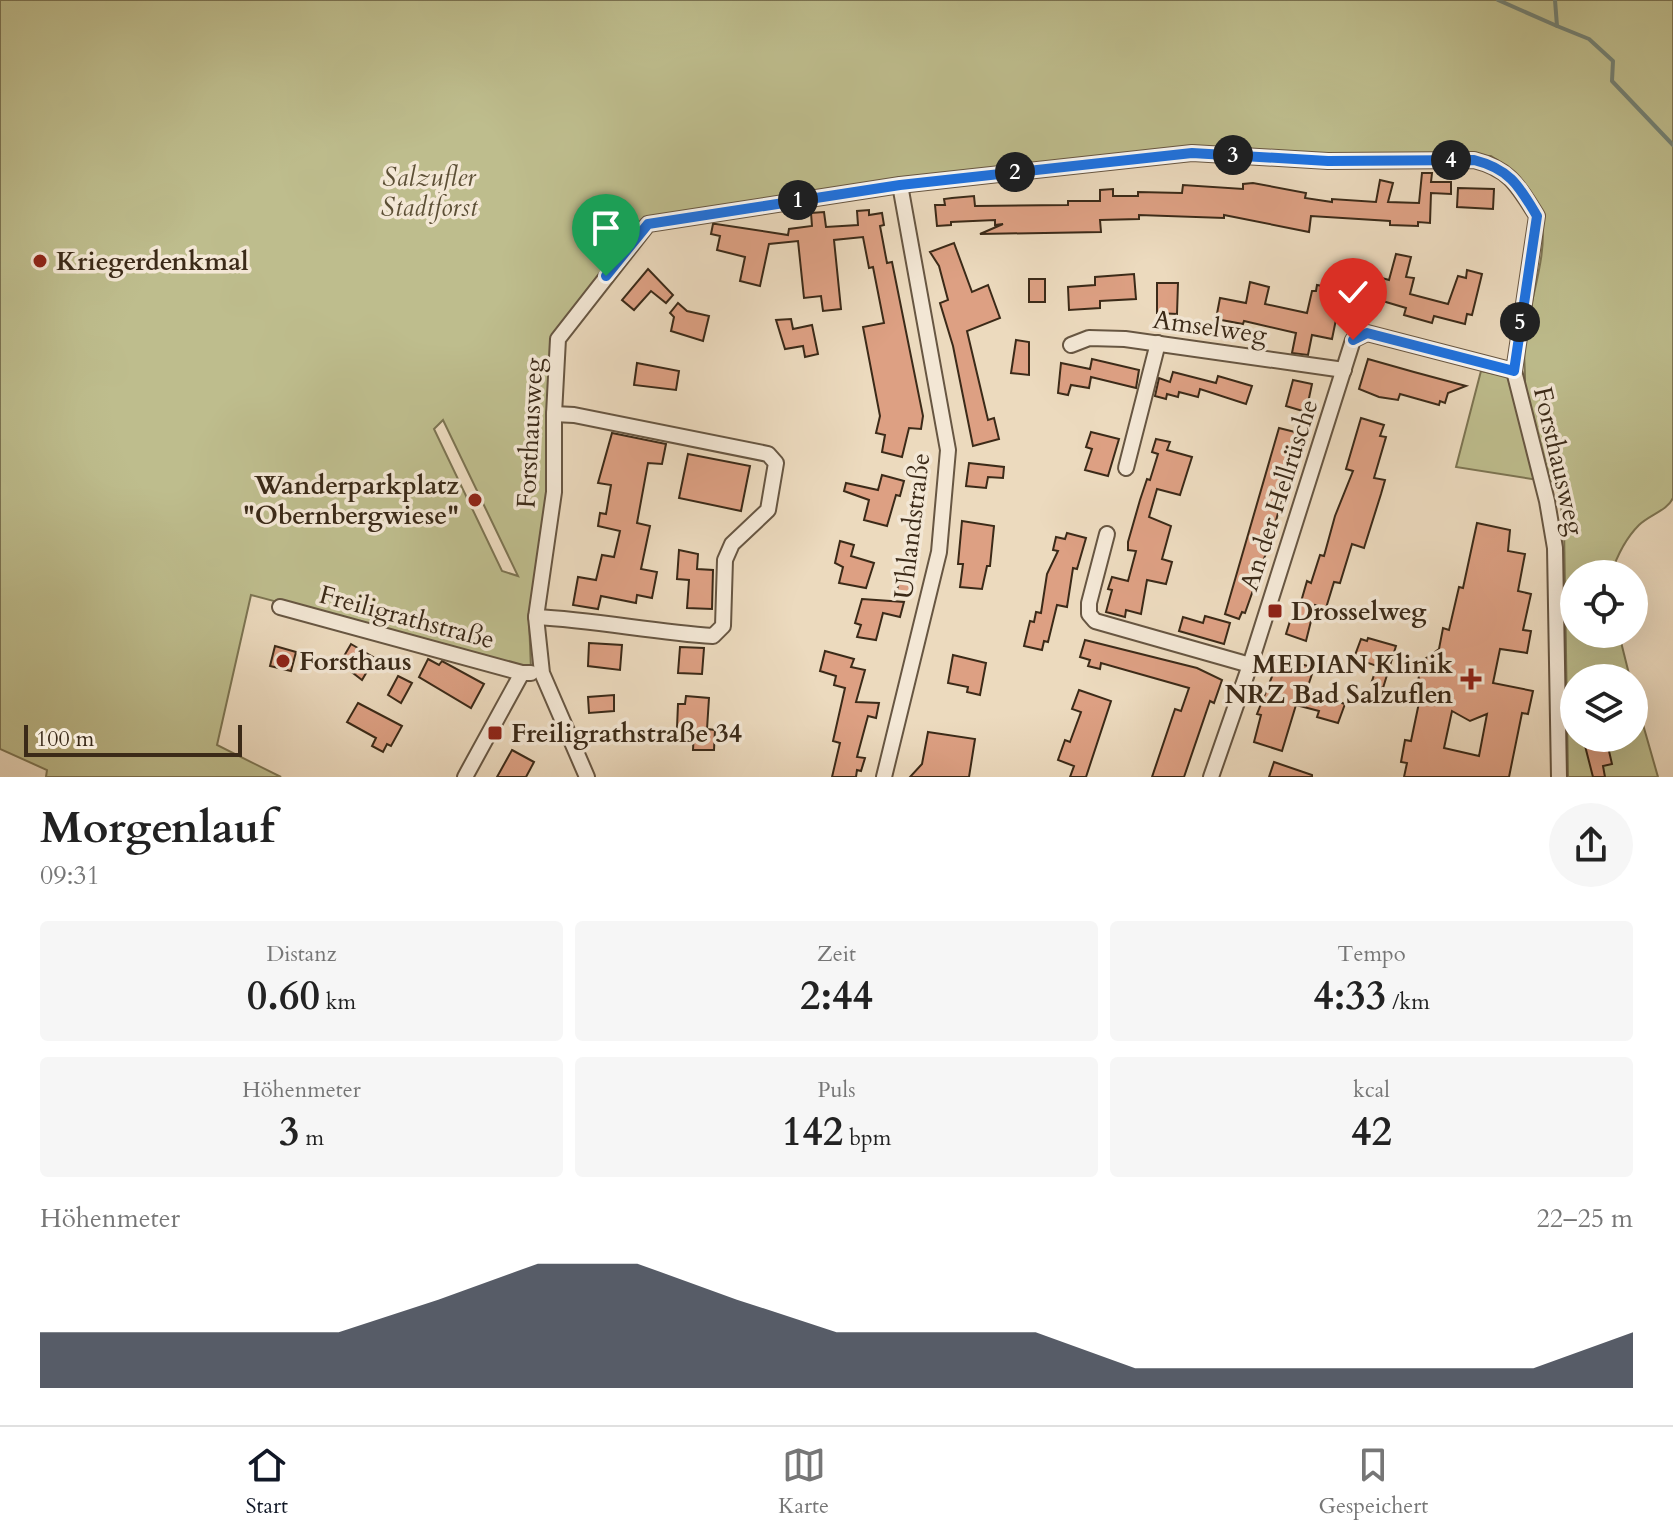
<!DOCTYPE html>
<html lang="de">
<head>
<meta charset="utf-8">
<style>
  body { margin:0; font-family:Cardo,serif; background:#f6f6f6; color:#222; height:100vh; display:flex; flex-direction:column; font-size:30px; white-space:nowrap }
  * { box-sizing:border-box; margin:0 }
  p { font-size:26px; color:#767676 }
  .icon { flex:none; width:44px; height:44px; fill:none; stroke:currentColor; stroke-width:2; stroke-linecap:round; stroke-linejoin:round }
  .map { position:relative; height:777px; overflow:hidden }
  .details { display:flex; flex-direction:column; background:#fff; flex:1 }
  .details>* { flex:none }
  .buttons { position:absolute; left:1560px; top:560px; display:grid; gap:16px }
  .buttons a { display:grid; place-items:center; width:88px; height:88px; border-radius:50%; background:#fff; box-shadow:0 8px 32px #0002; font-size:40px }
  .scale { position:absolute; left:24px; bottom:20px; width:218px; box-sizing:border-box; padding-left:8px; border:4px solid #3b2a18; border-top:0; font-size:22px; line-height:28px; white-space:nowrap; color:#3b2a18; -webkit-text-stroke:6px #f3e7d5; paint-order:stroke }
  .pin { position:absolute; display:grid; place-items:center; width:68px; height:68px; color:#fff; margin:-82px -34px; border-radius:50% 50% 50% 0; rotate:-45deg; box-shadow:0 0 8px #0007 }
  .pin .icon { rotate:45deg }
  .km { position:absolute; width:40px; height:40px; margin:-20px; border-radius:50%; background:#222; color:#fff; font-size:22px; line-height:40px; text-align:center }
  .round { display:grid; place-items:center; flex:none; width:84px; height:84px; border-radius:42px; background:#f6f6f6 }
  .overview { display:flex; align-items:center; justify-content:space-between; height:136px; padding:0 40px }
  h1 { font-size:44px; font-weight:600; line-height:60px }
  .figures { display:grid; grid-template-columns:repeat(3,1fr); gap:12px; height:136px; padding:8px 40px }
  .figures div { display:grid; align-content:center; border-radius:8px; background:#f6f6f6; text-align:center }
  .figures b { font-size:40px; font-weight:600 }
  .figures small { font-size:22px; font-weight:400 }
  .figures p { font-size:22px }
  .chart { height:224px; padding:16px 40px }
  .chart p { display:flex; justify-content:space-between }
  .chart svg { width:100%; height:144px; margin-top:8px; fill:#111827; opacity:.7 }
  .menu { display:flex; justify-content:space-around; align-items:center; height:112px; border-top:2px solid #e0e0e0; background:#fff; font-size:22px; color:#767676 }
  .menu a { display:grid; justify-items:center; gap:4px }
  .menu .current { color:#111827 }
  .map>svg:first-child { display:block }
  .green { fill:#bebd8d; stroke:#7c7452; stroke-width:2; fill-rule:evenodd }
  .lines { fill:none; stroke-linecap:round; stroke-linejoin:round }
  .stream { stroke:#738174; stroke-width:4 }
  .building { fill:#dda083; stroke:#3b2a18; stroke-width:2; fill-rule:evenodd }
  .street-casing { stroke:#675642; stroke-width:18 }
  .street { stroke:#f3e7d5; stroke-width:14 }
  .route-casing { stroke:#fff; stroke-width:16 }
  .route { stroke:#1a73e8; stroke-width:10 }
  .poi-dot { fill:#8f2418; stroke:#f3e7d5; stroke-width:3 }
  .labels { text-anchor:middle; dominant-baseline:central; stroke-width:7; stroke-linejoin:round; paint-order:stroke }
  .park-label { font-size:26px; font-style:italic; fill:#5c4f35; stroke:#f3e7d5 }
  .poi-label { font-size:26px; font-weight:bold; fill:#3b2a18; stroke:#f3e7d5; text-anchor:start }
  .street-label { font-size:26px; fill:#3b2a18; stroke:#f3e7d5 }
</style>
</head>
<body>
<div class="map">
<svg width="1673" height="777" viewBox="0 0 1673 777">
  <rect width="100%" height="100%" fill="#ecdabe"/>
  <filter id="stains"><feTurbulence type="fractalNoise" baseFrequency=".0025" numOctaves="4"/><feColorMatrix values="0 0 0 0 .2 0 0 0 0 .09 0 0 0 0 .02 0 0 0 .5 -.17"/></filter>
  <radialGradient id="worn" r=".72"><stop offset=".6" stop-color="#630" stop-opacity="0"/><stop offset="1" stop-color="#630" stop-opacity=".3"/></radialGradient>
  <path class="green" d="M0,0H1673V498C1668,510 1649,515 1639,525C1625,539 1617,556 1611,574H1574V634H1619L1630,678H1574V738H1634V693L1658,777H1568L1564,526L1557,483L1456,467L1481,371L1525,380C1525,366 1523,351 1525,337C1537,262 1572,203 1491,156L1329,155L1194,147L647,219L555,335L547,413V490L529,619L531,669L251,595L217,745L281,777H46L47,770L0,749ZM443,420L518,576L502,571L434,429Z"/>
  <g class="lines">
    <g class="stream">
      <polyline points="1498,0 1557,26"/>
      <polyline points="1555,0 1557,26 1589,39 1613,61 1612,81 1673,145"/>
    </g>
  </g>
  <g class="building">
    <polygon points="1422,173 1432,173 1431,182 1451,182 1451,194 1431,193 1430,223 1418,222 1418,226 1390,225 1390,221 1311,216 1309,232 1224,215 1224,218 1139,215 1139,219 1100,220 1101,232 980,234 1003,224 995,225 995,220 951,222 951,225 937,226 935,205 945,205 944,199 952,198 974,196 975,206 1068,205 1068,201 1100,201 1100,190 1113,189 1113,196 1138,196 1138,192 1182,193 1183,185 1243,189 1243,184 1253,183 1306,193 1305,198 1332,202 1332,199 1376,202 1380,180 1393,183 1388,202 1419,203"/>
    <polygon points="1458,188 1494,189 1493,209 1457,207"/>
    <polygon points="869,210 869,215 882,213 884,225 880,226 887,263 892,262 923,416 921,429 909,428 902,457 882,452 885,435 876,433 880,416 863,327 884,323 873,267 869,268 863,237 834,240 841,309 823,311 821,296 804,298 798,241 769,244 760,286 740,281 745,257 717,250 720,236 711,234 713,224 716,224 788,235 789,229 812,226 811,213 824,212 826,227 858,225 857,211"/>
    <polygon points="954,243 972,292 988,285 1000,318 967,331 988,420 994,418 999,439 973,446 953,346 940,303 948,300 939,266 930,252"/>
    <polygon points="1396,254 1411,257 1406,277 1414,278 1410,294 1448,304 1458,276 1466,278 1467,270 1482,274 1472,315 1467,314 1465,324 1434,316 1432,323 1404,315 1406,308 1359,294 1364,273 1389,280"/>
    <polygon points="648,269 673,295 666,303 651,291 634,310 622,300"/>
    <polygon points="1134,274 1136,299 1100,301 1100,308 1069,310 1068,287 1095,285 1095,277"/>
    <rect x="1029" y="279" width="16" height="23"/>
    <polygon points="1250,282 1269,287 1265,304 1307,313 1312,291 1316,291 1317,285 1342,290 1332,339 1312,335 1308,355 1292,353 1296,333 1244,321 1243,324 1216,319 1220,298 1246,303"/>
    <polygon points="1157,283 1178,283 1177,314 1157,313"/>
    <polygon points="678,303 687,311 709,316 703,341 671,331 674,317 670,313"/>
    <polygon points="791,319 793,329 812,325 818,354 805,357 803,346 785,349 776,320"/>
    <polygon points="1016,340 1029,342 1029,375 1011,373"/>
    <polygon points="1092,359 1139,370 1136,388 1091,377 1089,388 1071,385 1068,395 1058,393 1061,363 1090,369"/>
    <polygon points="1368,359 1414,372 1466,386 1448,393 1445,403 1440,401 1439,405 1400,394 1398,400 1379,397 1359,389"/>
    <polygon points="637,363 679,371 676,390 634,385"/>
    <polygon points="1173,372 1216,383 1218,376 1252,386 1246,404 1200,389 1198,397 1179,392 1178,397 1167,394 1166,399 1155,396 1159,378 1170,382"/>
    <polygon points="1293,380 1312,384 1306,412 1286,406"/>
    <polygon points="1361,418 1384,425 1380,436 1386,437 1374,478 1385,480 1381,494 1364,548 1352,544 1340,583 1334,582 1326,608 1315,605 1306,641 1286,634 1291,618 1296,619 1307,581 1311,583 1320,555 1324,556 1335,516 1353,471 1346,469"/>
    <polygon points="1279,428 1299,433 1272,536 1245,613 1242,612 1239,619 1225,614"/>
    <polygon points="1091,432 1119,439 1108,476 1085,470 1092,449 1086,447"/>
    <polygon points="612,433 666,444 662,464 648,463 637,523 650,526 641,569 657,572 652,598 637,595 636,603 601,596 598,609 573,605 578,577 596,580 602,555 614,557 620,531 598,526 600,513 606,514 611,485 598,483"/>
    <polygon points="1156,439 1170,442 1167,450 1192,457 1180,495 1157,489 1149,517 1171,526 1162,559 1172,562 1166,584 1147,580 1141,614 1126,610 1125,617 1106,612 1112,590 1108,589 1112,577 1128,581 1136,551 1128,550 1128,542 1140,500 1147,479 1150,480 1158,454 1152,452"/>
    <polygon points="688,454 750,466 741,511 679,498"/>
    <polygon points="969,463 1004,467 1003,478 988,477 986,488 966,486"/>
    <polygon points="882,475 904,481 900,496 896,495 887,526 864,520 869,500 844,491 846,483 878,490"/>
    <polygon points="962,521 994,526 990,566 987,566 982,589 960,587 963,564 958,564"/>
    <path d="M1477,523L1510,530L1508,551L1525,554L1518,591L1531,594L1523,630L1531,631L1527,653L1500,649L1493,683L1533,691L1528,714L1522,713L1509,777H1404L1407,763L1401,762L1405,740L1411,741L1421,693L1416,691L1422,661L1439,649L1443,628L1449,630L1459,587L1463,588ZM1452,711L1470,721L1487,714L1479,756L1444,748Z"/>
    <polygon points="1067,533 1086,538 1077,569 1073,568 1067,607 1057,605 1048,642 1044,641 1042,650 1024,646 1030,621 1034,622 1036,612 1041,613 1047,574 1058,551 1053,550 1056,537 1065,539"/>
    <polygon points="840,541 854,545 851,556 874,563 866,588 839,583 843,567 835,563"/>
    <polygon points="679,550 698,554 697,569 713,570 712,609 687,608 689,580 677,579"/>
    <polygon points="901,569 913,572 908,598 896,596"/>
    <polygon points="862,599 904,602 900,617 883,613 876,640 857,637 861,625 855,623"/>
    <polygon points="1205,616 1230,623 1224,644 1179,631 1183,617 1203,623"/>
    <polygon points="1368,638 1396,646 1383,688 1371,684 1377,666 1354,658 1361,639 1367,641"/>
    <polygon points="1085,640 1197,668 1222,680 1214,703 1210,701 1184,777 1152,777 1175,709 1181,711 1189,688 1101,663 1100,669 1088,666 1090,660 1080,657"/>
    <polygon points="589,643 622,645 620,670 588,666"/>
    <polygon points="351,644 375,658 362,680 340,663"/>
    <polygon points="275,646 296,652 291,671 270,666"/>
    <polygon points="680,647 704,648 702,674 678,673"/>
    <polygon points="825,651 854,659 851,667 865,670 856,702 879,703 876,718 868,716 857,757 865,758 861,771 857,770 856,777 832,777 840,743 833,741 845,688 834,685 836,676 820,671"/>
    <polygon points="953,655 986,663 980,695 967,692 968,687 948,683"/>
    <polygon points="1278,657 1314,668 1306,692 1345,704 1338,723 1317,717 1319,711 1296,705 1282,751 1254,742 1261,715 1257,714 1273,674 1269,668 1275,667"/>
    <polygon points="428,659 439,665 442,661 484,684 471,708 419,677"/>
    <polygon points="398,676 412,683 401,703 388,695"/>
    <polygon points="1079,690 1111,701 1086,777 1070,777 1074,766 1058,760 1065,740 1070,742 1081,712 1072,709"/>
    <polygon points="614,695 614,711 589,713 588,697"/>
    <polygon points="686,696 709,698 707,729 715,730 714,750 693,750 694,729 677,728 678,704 685,704"/>
    <polygon points="358,703 402,726 391,746 387,744 383,752 372,746 376,738 347,722"/>
    <polygon points="928,732 975,739 969,777 910,777 922,764"/>
    <polygon points="1583,738 1606,738 1612,764 1603,766 1605,777 1593,777"/>
    <polygon points="512,750 534,762 526,777 497,777"/>
    <polygon points="1274,762 1312,775 1312,777 1269,777"/>
  </g>
  <g class="lines">
    <g class="street-casing">
      <g id="street">
        <polyline points="1071,345 1089,338 1125,339 1344,370"/>
        <polyline points="1126,468 1158,343"/>
        <polyline points="1107,534 1089,603 1089,614 1095,621 1250,665"/>
        <polyline points="280,607 522,673"/>
        <path d="M536,617C595,620 653,632 713,636L723,626L725,560L732,544L768,510L776,463L768,454L574,415L554,414"/>
        <polyline points="465,777 522,673 531,673"/>
        <path d="M587,777L542,673L536,617L554,492V414L558,339L648,224L900,185L1192,153L1328,161L1474,160C1510,169 1518,186 1537,216L1514,371L1547,501L1555,548L1559,777"/>
        <polyline points="884,777 939,552 948,450 900,185"/>
        <polyline points="1211,777 1250,665 1353,340 1367,333 1514,371"/>
      </g>
    </g>
    <use href="#street" class="street"/>
  </g>
  <g class="lines">
    <g class="route-casing">
      <path id="route" d="M606,276L648,224L900,185L1192,153L1328,161L1474,160C1510,169 1519,186 1537,216L1514,371L1367,333L1353,340"/>
    </g>
    <use href="#route" class="route"/>
  </g>
  <g class="poi-dot">
    <circle cx="40" cy="261" r="8"/>
    <circle cx="475" cy="500" r="8"/>
    <rect x="1267" y="603" width="16" height="16" rx="4"/>
    <circle cx="283" cy="661" r="8"/>
    <path d="M1467 667h8v8h8v8h-8v8h-8v-8h-8v-8h8z"/>
    <rect x="487" y="725" width="16" height="16" rx="4"/>
  </g>
  <g class="labels">
    <g class="park-label">
      <text x="429" y="177">Salzufler<tspan x="429" dy="30">Stadtforst</tspan></text>
    </g>
    <g class="poi-label">
      <text x="56" y="261">Kriegerdenkmal</text>
      <text x="459" y="485" text-anchor="end">Wanderparkplatz<tspan x="459" dy="30">"Obernbergwiese"</tspan></text>
      <text x="1291" y="611">Drosselweg</text>
      <text x="299" y="661">Forsthaus</text>
      <text x="1453" y="664" text-anchor="end">MEDIAN Klinik<tspan x="1453" dy="30">NRZ Bad Salzuflen</tspan></text>
      <text x="511" y="733">Freiligrathstraße 34</text>
    </g>
    <g class="street-label">
      <text transform="translate(1210 327) rotate(8)">Amselweg</text>
      <text transform="translate(530 433) rotate(-87)">Forsthausweg</text>
      <text transform="translate(1559 461) rotate(77)">Forsthausweg</text>
      <text transform="translate(1279 495) rotate(-72)">An der Hellrüsche</text>
      <text transform="translate(912 526) rotate(-83)">Uhlandstraße</text>
      <text transform="translate(407 617) rotate(15)">Freiligrathstraße</text>
    </g>
  </g>
  <rect width="100%" height="100%" filter="url(#stains)"/>
  <rect width="100%" height="100%" fill="url(#worn)"/>
</svg>
<div class="buttons">
<a><svg class="icon" aria-label="locate" viewBox="0 0 24 24"><circle cx="12" cy="12" r="6"/><path d="M12 2v4M12 18v4M2 12h4M18 12h4"/></svg></a>
<a><svg class="icon" aria-label="layers" viewBox="0 0 24 24"><path d="M12 4l9 5-9 5-9-5zM3 14l9 5 9-5"/></svg></a>
</div>
<div class="scale">100 m</div>
<div class="pin" style="left:606px;top:276px;background:#1e9e55"><svg class="icon" aria-label="arrive" viewBox="0 0 24 24"><path d="M6 21V4h12l-3 4 3 4H6"/></svg></div>
<div class="pin" style="left:1353px;top:340px;background:#d93025"><svg class="icon" aria-label="check" viewBox="0 0 24 24"><path d="M5 12l5 5 9-10"/></svg></div>
<b class="km" style="left:798px;top:200px">1</b>
<b class="km" style="left:1015px;top:172px">2</b>
<b class="km" style="left:1233px;top:155px">3</b>
<b class="km" style="left:1451px;top:160px">4</b>
<b class="km" style="left:1520px;top:322px">5</b>
</div>
<section class="details">
<div class="overview"><div><h1>Morgenlauf</h1><p>09:31</p></div><a class="round"><svg class="icon" aria-label="share" viewBox="0 0 24 24"><path d="M12 15V3M7 8l5-5 5 5M5 13v7h14v-7"/></svg></a></div>
<div class="figures">
<div><p>Distanz</p><b>0.60<small> km</small></b></div>
<div><p>Zeit</p><b>2:44</b></div>
<div><p>Tempo</p><b>4:33<small> /km</small></b></div>
</div>
<div class="figures">
<div><p>Höhenmeter</p><b>3<small> m</small></b></div>
<div><p>Puls</p><b>142<small> bpm</small></b></div>
<div><p>kcal</p><b>42</b></div>
</div>
<div class="chart"><p><span>Höhenmeter</span>22–25 m</p>
<svg viewBox="0 0 160 44" preserveAspectRatio="none"><path d="M0 44V27L10 27L20 27L30 27L40 17L50 6L60 6L70 17L80 27L90 27L100 27L110 38L120 38L130 38L140 38L150 38L160 27V44z"/></svg>
</div>
</section>
<nav class="menu">
<a class="current"><svg class="icon" aria-label="home" viewBox="0 0 24 24"><path d="M3 11l9-7 9 7M6 9v11h12V9"/></svg>Start</a>
<a><svg class="icon" aria-label="map" viewBox="0 0 24 24"><path d="M3 6l6-2 6 2 6-2v14l-6 2-6-2-6 2zM9 4v14M15 6v14"/></svg>Karte</a>
<a><svg class="icon" aria-label="saved" viewBox="0 0 24 24"><path d="M7 4h10v16l-5-4-5 4z"/></svg>Gespeichert</a>
</nav>
</body>
</html>
